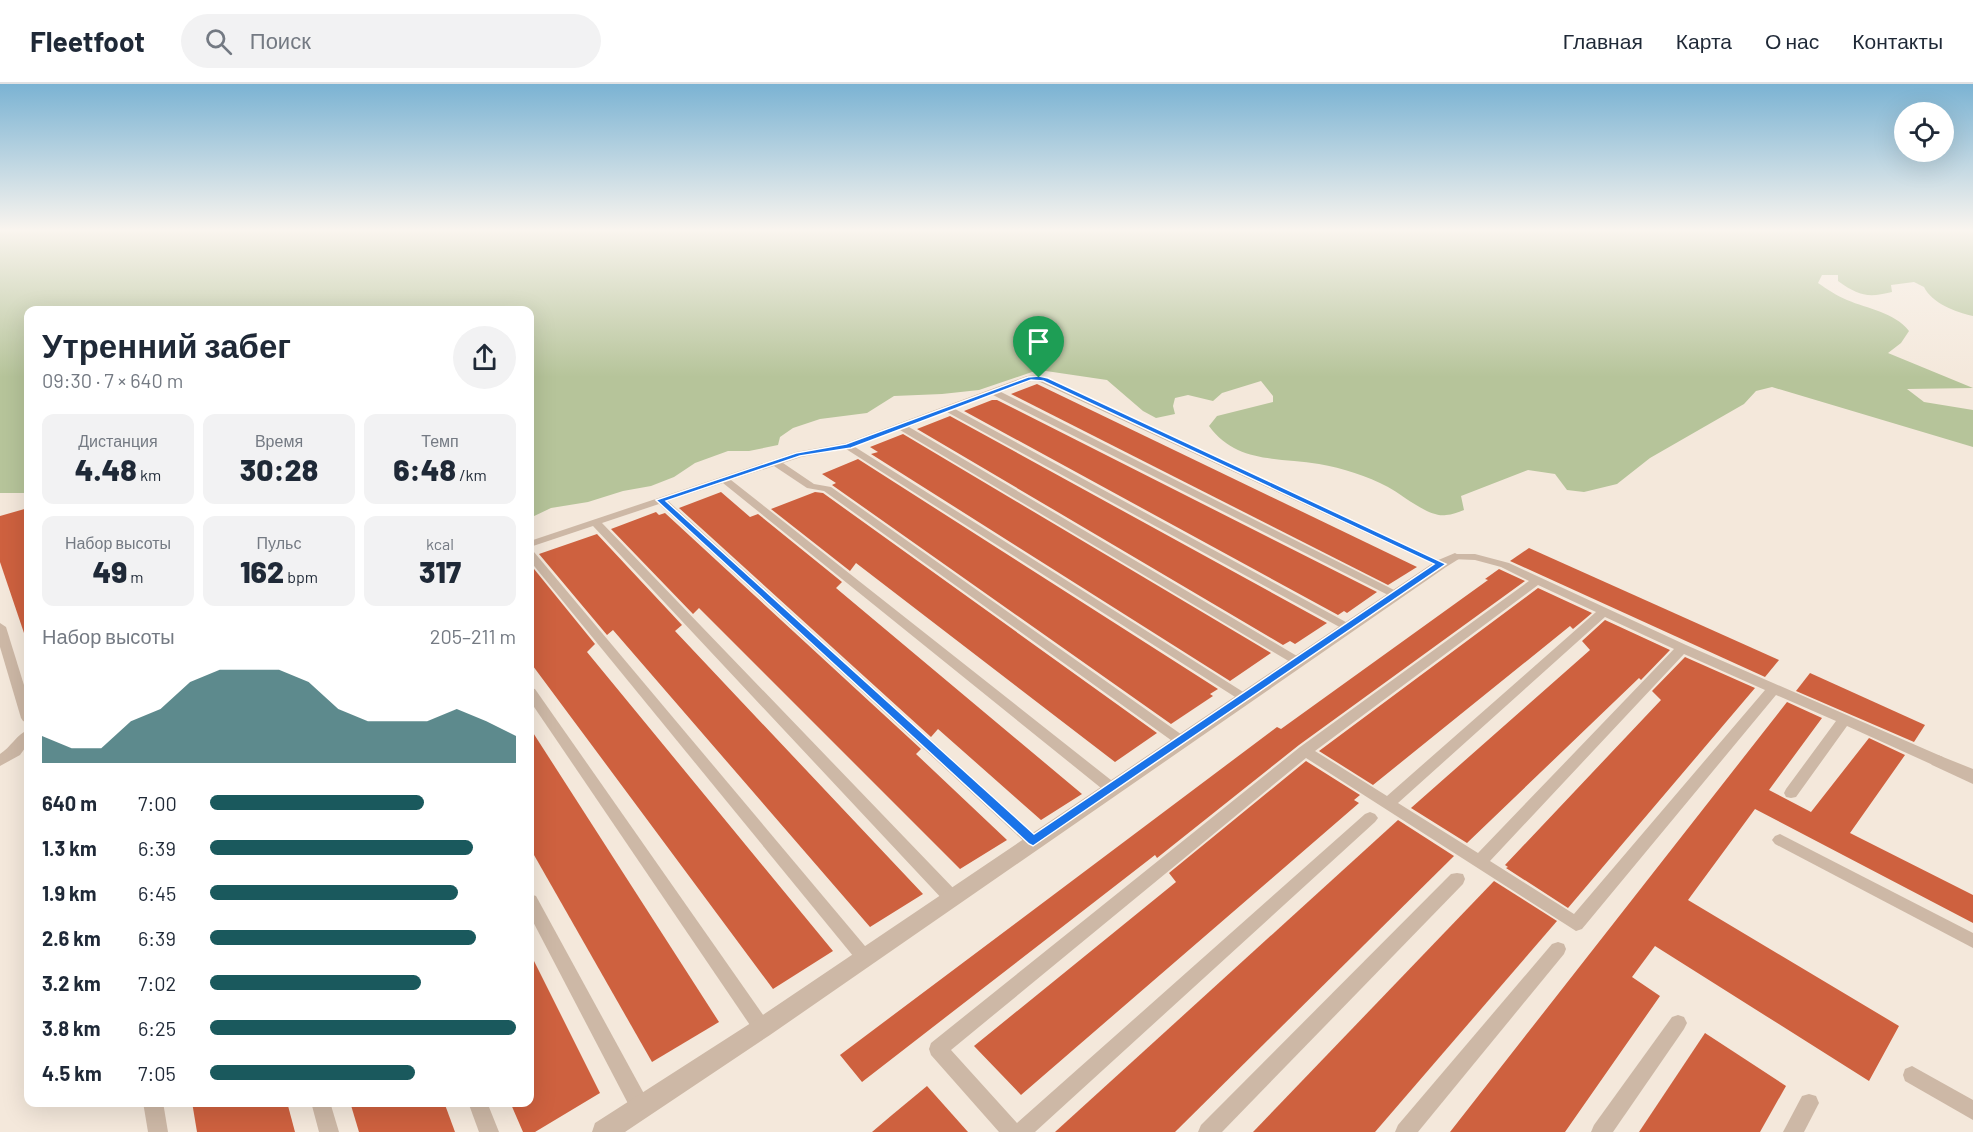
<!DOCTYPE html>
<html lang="ru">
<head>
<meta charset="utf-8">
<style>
  body { margin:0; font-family:Barlow,sans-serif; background:#f2f2f3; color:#1f2937; height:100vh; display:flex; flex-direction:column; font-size:22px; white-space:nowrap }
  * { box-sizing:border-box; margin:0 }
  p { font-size:20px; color:#747a83 }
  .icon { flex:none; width:33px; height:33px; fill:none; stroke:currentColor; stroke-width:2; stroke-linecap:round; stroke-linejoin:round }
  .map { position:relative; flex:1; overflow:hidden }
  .drawer { position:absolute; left:24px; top:222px; width:510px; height:801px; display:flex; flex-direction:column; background:#fff; border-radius:12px; box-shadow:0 6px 24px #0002 }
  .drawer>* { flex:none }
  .tools { position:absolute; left:1894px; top:18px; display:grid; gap:12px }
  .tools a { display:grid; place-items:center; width:60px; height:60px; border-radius:50%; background:#fff; box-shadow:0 6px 24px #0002; font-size:30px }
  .pin { position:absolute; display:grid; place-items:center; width:51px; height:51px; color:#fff; margin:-62px -26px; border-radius:50% 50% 50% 0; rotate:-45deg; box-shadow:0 0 6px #0007 }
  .pin .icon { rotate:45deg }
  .round { display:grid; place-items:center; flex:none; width:63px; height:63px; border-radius:32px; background:#f2f2f3 }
  .head { display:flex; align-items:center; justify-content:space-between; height:102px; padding:0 18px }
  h1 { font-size:33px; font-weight:800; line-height:45px }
  .stats { display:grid; grid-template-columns:repeat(3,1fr); gap:9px; height:102px; padding:6px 18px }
  .stats div { display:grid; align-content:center; border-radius:12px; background:#f2f2f3; text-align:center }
  .stats b { font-size:30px; font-weight:800 }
  .stats small { font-size:16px; font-weight:400 }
  .stats p { font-size:16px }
  .chart { height:168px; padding:12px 18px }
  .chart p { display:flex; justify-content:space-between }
  .chart svg { width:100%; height:108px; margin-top:6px; fill:#1a595d; opacity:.7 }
  ul { padding:0 18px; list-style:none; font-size:20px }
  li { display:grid; grid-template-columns:96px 72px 1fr; align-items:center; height:45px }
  li i { height:15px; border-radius:8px; background:#1a595d }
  header { display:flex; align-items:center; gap:36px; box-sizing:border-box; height:84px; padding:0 30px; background:#fff; border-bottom:2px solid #e0e1e3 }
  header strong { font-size:28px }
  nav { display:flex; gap:33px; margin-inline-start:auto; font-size:21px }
  .search { width:420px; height:54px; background:#f2f2f3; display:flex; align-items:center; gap:15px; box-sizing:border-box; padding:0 21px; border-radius:33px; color:#747a83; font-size:22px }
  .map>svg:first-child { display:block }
  .green { fill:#b6c49a }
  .building { fill:#ce613f }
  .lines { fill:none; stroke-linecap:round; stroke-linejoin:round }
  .service { fill:#cdb8a6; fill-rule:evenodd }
  .minor { fill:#cdb8a6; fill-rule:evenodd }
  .route { fill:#1a73e8; stroke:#fff; stroke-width:1.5; fill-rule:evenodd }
</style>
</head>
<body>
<header>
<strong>Fleetfoot</strong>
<div class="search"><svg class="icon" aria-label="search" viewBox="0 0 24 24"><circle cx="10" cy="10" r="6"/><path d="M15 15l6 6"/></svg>Поиск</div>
<nav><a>Главная</a><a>Карта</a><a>О нас</a><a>Контакты</a></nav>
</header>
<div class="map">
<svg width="1973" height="1048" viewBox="0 0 1973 1048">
  <rect width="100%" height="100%" fill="#f4e8db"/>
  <path class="green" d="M0,147H1973V232C1955,228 1932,219 1924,203L1914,198L1891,201L1892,208C1868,214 1859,212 1838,197V191H1822L1818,199C1827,205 1837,212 1847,216C1868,225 1894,228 1909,247L1901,259L1888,269L1973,304L1907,305L1924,318L1973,326V363L1772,303L1756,307L1744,320L1650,374L1617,400L1584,408L1567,406L1555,390L1528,386L1461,412L1464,426C1458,428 1452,431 1446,431C1429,434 1403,411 1388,403C1367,392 1343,384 1319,380C1278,373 1237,380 1209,342L1217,332L1273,318V312L1261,297L1222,309L1213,317L1188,311L1175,314L1173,322L1175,330L1156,334L1143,327L1107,296L1046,287L1032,288L979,306L942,310L894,312L867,329L820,335L793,344L780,353L778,361L749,367H728L695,379L674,393L651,402L623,407L588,418L551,424L530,434V226H28V409H0Z"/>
  <g class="building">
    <polygon points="1037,300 1417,483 1388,501 1011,310"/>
    <polygon points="992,316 997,316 1377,508 1347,529 1344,527 1338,531 964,327"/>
    <polygon points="950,332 1327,539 1295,560 1290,557 1283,561 917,345"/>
    <polygon points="903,350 1271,569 1230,597 871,370 878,368 870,363"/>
    <polygon points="858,375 1218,605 1210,610 1213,612 1171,640 832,401 836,399 822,390"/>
    <polygon points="721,408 750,433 758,430 842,498 836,504 1082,710 1041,736 938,645 931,653 679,424"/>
    <polygon points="815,408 823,409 1157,649 1115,678 856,479 850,487 771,425"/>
    <polygon points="28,424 28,552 25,552 0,478 0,432"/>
    <polygon points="656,428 659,431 665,429 921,665 916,670 1007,756 960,785 699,524 693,530 611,445"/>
    <polygon points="597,450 682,541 675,547 923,810 870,843 613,546 607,551 539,470"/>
    <polygon points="1529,464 1779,576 1765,593 1510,477"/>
    <polygon points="530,480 595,560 587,568 833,867 773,905 530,578"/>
    <polygon points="1499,485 1525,497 1299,661 1157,774 1155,771 862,998 840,971 1277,643 1281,645 1488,496 1485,495"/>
    <polygon points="1538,504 1592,529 1573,545 1570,542 1373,701 1319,667"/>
    <polygon points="1605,536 1670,566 1641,596 1639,594 1467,759 1411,724 1590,566 1582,557"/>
    <polygon points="1685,573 1755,604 1568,824 1506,784 1508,783 1505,781 1661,616 1652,607"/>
    <polygon points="1810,589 1925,641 1914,658 1796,607"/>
    <polygon points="1787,618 1822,634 1769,706 1811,728 1869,654 1905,671 1850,749 1973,811 1973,839 1755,725 1688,816 1899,942 1869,997 1655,862 1632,893 1660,912 1565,1048 1450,1048"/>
    <polygon points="530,644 719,938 652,978 530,764"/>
    <polygon points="1306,677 1360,711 1354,716 1359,719 1021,1011 974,962 1176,798 1169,789"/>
    <polygon points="1398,736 1454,772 1175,1048 1055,1048"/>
    <polygon points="1494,797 1557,837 1375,1048 1253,1048"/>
    <polygon points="530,869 600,1009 535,1048 523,1048 510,1018 530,1018"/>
    <polygon points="1705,949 1786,1002 1760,1048 1639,1048"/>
    <polygon points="927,1002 968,1048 872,1048 892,1031"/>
    <polygon points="192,1018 287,1018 295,1048 197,1048"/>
    <polygon points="350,1018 444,1018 455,1048 359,1048"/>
  </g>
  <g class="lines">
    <g class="service">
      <polygon points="1039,291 1447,480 1445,482 1437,482 1038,297 1031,297 1001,308 1402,510 1400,513 1392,513 993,311 955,325 1355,543 1353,546 1345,546 947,328 909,343 1302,575 1303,578 1297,582 900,346 855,363 1248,611 1250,614 1248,617 1243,618 846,365 801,373 783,379 814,400 831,403 1185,653 1187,656 1185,659 1175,659 824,407 807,404 774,382 731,396 1116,700 1118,704 1116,708 1111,709 1106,708 723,399 668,417 1038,753 1041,757 1038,761 1033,763 1028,761 659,420 602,439 957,808 959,813 957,818 951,820 945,818 593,442 530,463 530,457 796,368 846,359 1027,292"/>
      <polygon points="530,467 534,468 870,868 873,873 870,878 864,880 858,878 530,477"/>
      <path d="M1455,470H1475L1509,479L1686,561L1943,673L1945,677L1943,681H1933L1847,642L1796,713L1791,714L1786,713L1784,709L1786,705L1836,637L1776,611L1582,845L1576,847L1306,674L951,966L1017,1039L1365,730L1370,728L1375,730L1378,734L1375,738L1035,1048H999L931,971L929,965L931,959L1300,663L1529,497L1501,483L1475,476L1451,475L1449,473ZM1538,501L1596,528L1387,712L1315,667ZM1605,533L1674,565L1478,769L1398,719ZM1684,570L1765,606L1574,830L1490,777Z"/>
      <polygon points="0,539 6,543 28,614 28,639 23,637 21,634 0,563"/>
      <polygon points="530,604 535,605 768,938 771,944 768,950 762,952 756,950 530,617"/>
      <path d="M28,646V660L20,671L0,682V670C10,664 18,649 28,646Z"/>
      <polygon points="1780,750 1973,849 1973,864 1775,760 1772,756 1775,752"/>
      <polygon points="1457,789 1463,790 1465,795 1463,800 1222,1048 1198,1048 1201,1041 1451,790"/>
      <polygon points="530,810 536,812 648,1017 651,1024 648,1031 641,1033 634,1031 530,832"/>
      <polygon points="1558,858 1564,860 1566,865 1564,870 1418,1048 1395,1048 1398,1041 1552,860"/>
      <polygon points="1678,931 1684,933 1687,939 1684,945 1613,1048 1591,1048 1594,1041 1672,933"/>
      <polygon points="1912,982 1973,1016 1973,1036 1905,997 1903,991 1905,985"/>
      <polygon points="1809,1010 1816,1012 1819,1019 1804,1048 1783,1048 1802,1012"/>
      <polygon points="143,1018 163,1018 168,1048 148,1048"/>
      <polygon points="311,1018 330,1018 339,1048 319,1048"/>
      <polygon points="468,1018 487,1018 499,1048 479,1048"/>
    </g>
    <g class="minor">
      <polygon points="1455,469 1462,473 1446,483 770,951 625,1048 592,1048 595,1039 754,937 1436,477"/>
      <polygon points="1938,671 1973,685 1973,700 1932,681 1929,677 1932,673"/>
    </g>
  </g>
  <linearGradient id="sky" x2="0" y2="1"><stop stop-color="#7bb3d3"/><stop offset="0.5" stop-color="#faf5ef"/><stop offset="1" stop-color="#faf5ef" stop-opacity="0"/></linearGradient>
  <rect width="1973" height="293" fill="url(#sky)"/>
  <path class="route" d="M1039,292L1048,294L1446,480L1033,762L1029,760L656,416L796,369L846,360L1028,293ZM1031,296L1043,297L1434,480L1034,750L666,417L800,372L851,364Z"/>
</svg>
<div class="tools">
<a><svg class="icon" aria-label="locate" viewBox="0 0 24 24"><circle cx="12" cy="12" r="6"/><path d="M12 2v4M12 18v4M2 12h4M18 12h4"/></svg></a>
</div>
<div class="pin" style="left:1039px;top:294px;background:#1e9e55"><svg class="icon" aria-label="arrive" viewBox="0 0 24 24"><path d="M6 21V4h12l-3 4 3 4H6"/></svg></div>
<section class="drawer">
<div class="head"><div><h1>Утренний забег</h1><p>09:30 · 7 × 640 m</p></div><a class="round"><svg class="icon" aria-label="share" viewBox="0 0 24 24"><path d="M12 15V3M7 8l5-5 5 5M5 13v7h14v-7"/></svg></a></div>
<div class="stats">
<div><p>Дистанция</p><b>4.48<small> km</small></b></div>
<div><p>Время</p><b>30:28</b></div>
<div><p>Темп</p><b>6:48<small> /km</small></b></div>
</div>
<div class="stats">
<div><p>Набор высоты</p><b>49<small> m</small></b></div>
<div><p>Пульс</p><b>162<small> bpm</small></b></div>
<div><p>kcal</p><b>317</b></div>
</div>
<div class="chart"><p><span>Набор высоты</span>205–211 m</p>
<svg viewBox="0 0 160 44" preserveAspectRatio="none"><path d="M0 44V33L10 38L20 38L30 27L40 22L50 11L60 6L70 6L80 6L90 11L100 22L110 27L120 27L130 27L140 22L150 27L160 33V44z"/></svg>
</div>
<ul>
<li><b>640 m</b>7:00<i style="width:70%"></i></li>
<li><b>1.3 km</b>6:39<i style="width:86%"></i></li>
<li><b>1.9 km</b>6:45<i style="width:81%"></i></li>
<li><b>2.6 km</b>6:39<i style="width:87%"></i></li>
<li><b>3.2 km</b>7:02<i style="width:69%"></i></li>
<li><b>3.8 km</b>6:25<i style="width:100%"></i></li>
<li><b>4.5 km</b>7:05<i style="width:67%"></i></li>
</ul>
</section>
</div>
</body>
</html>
